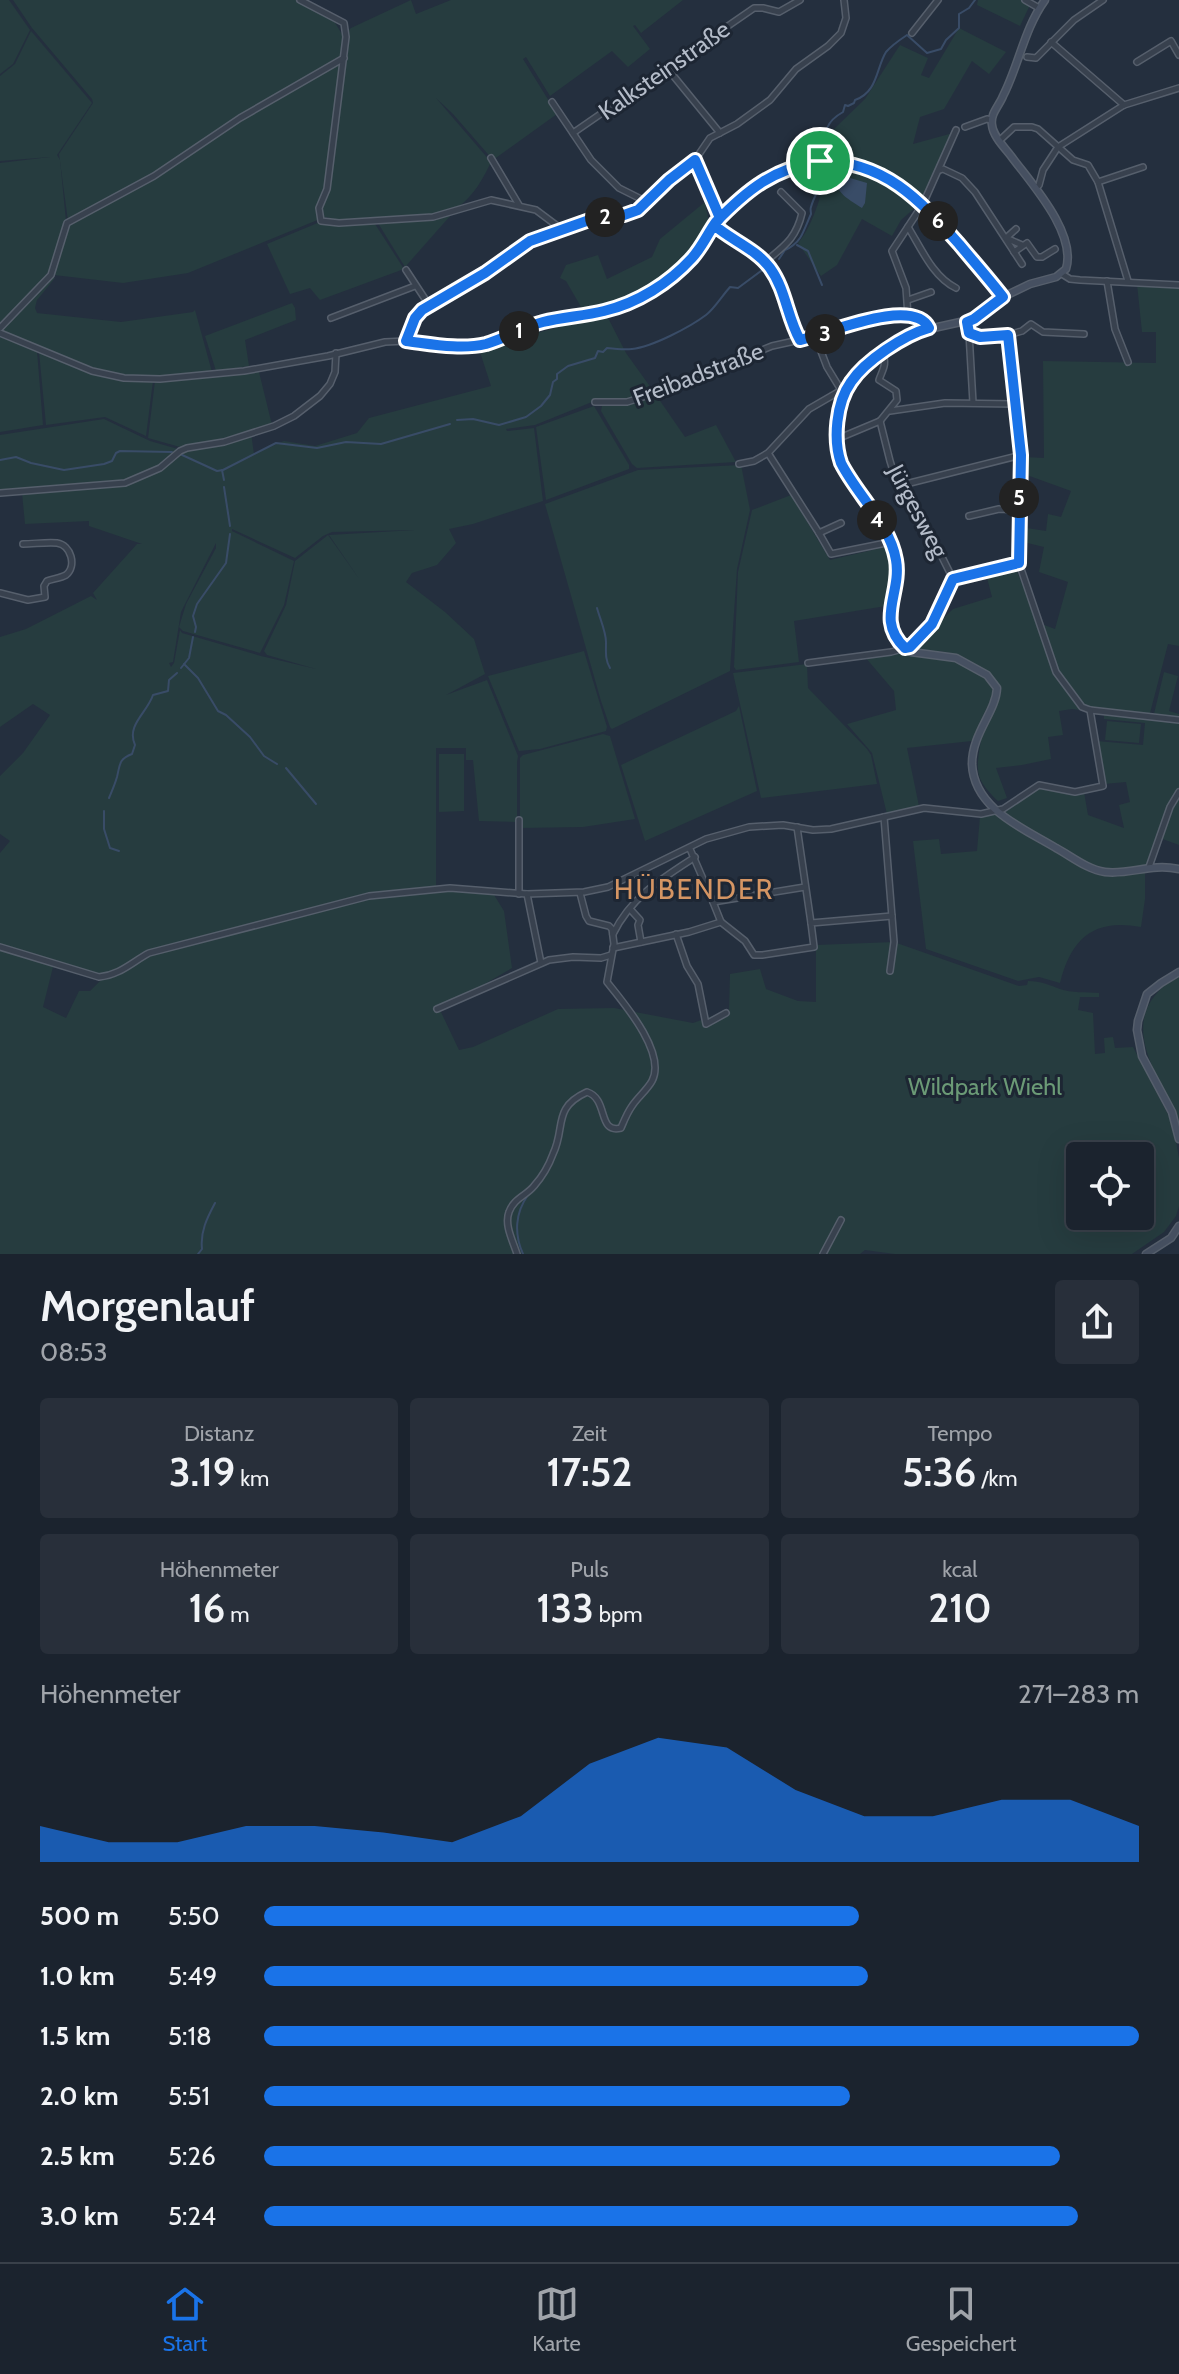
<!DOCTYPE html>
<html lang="de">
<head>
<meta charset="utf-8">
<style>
  body { margin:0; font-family:Cabin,sans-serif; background:#282f3a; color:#f1f3f6; height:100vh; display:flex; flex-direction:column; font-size:30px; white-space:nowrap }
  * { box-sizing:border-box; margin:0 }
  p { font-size:26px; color:#a0a4aa }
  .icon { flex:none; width:44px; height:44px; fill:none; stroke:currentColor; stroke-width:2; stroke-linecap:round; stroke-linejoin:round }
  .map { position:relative; height:1254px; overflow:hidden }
  .drawer { display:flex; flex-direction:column; background:#1b232e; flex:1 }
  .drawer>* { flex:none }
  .fabs { position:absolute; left:1066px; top:1142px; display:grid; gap:16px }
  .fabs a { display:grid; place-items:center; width:88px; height:88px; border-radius:8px; background:#1b232e; box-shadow:0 8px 32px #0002,0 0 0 2px #39404a; font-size:40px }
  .pin { position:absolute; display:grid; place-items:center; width:68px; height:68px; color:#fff; margin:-34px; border:4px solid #fff; border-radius:50%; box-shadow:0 2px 8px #0007 }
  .km { position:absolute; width:40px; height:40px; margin:-20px; border-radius:50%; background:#222; color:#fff; font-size:22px; line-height:40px; text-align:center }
  .round { display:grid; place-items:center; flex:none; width:84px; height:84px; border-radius:8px; background:#282f3a }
  .summary { display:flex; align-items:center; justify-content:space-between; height:136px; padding:0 40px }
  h1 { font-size:44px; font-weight:600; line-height:60px }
  .figures { display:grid; grid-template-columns:repeat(3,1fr); gap:12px; height:136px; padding:8px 40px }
  .figures div { display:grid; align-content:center; border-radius:8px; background:#282f3a; text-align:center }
  .figures b { font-size:40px; font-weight:600 }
  .figures small { font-size:22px; font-weight:400 }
  .figures p { font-size:22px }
  .chart { height:224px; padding:16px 40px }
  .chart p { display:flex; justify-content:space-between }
  .chart svg { width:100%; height:144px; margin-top:8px; fill:#1a73e8; opacity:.7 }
  ul { padding:0 40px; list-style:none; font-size:26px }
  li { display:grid; grid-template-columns:128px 96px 1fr; align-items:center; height:60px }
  li i { height:20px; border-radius:10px; background:#1a73e8 }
  .dock { display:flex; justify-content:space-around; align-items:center; height:112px; border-top:2px solid #39404a; background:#1b232e; font-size:22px; color:#a0a4aa }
  .dock a { display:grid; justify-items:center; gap:4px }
  .dock .active { color:#1a73e8 }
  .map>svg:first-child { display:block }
  .green { fill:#263c3f; fill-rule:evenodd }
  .water { fill:#394c67 }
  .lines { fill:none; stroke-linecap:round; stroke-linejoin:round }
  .stream { stroke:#394c67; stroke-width:2 }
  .street-casing { stroke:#565f6c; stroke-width:8 }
  .secondary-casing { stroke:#565f6c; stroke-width:9 }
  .street { stroke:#38414e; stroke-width:5 }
  .secondary { stroke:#465061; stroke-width:6 }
  .route-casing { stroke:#fff; stroke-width:16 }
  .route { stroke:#1a73e8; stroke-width:10 }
  .labels { text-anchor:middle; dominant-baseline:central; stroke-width:6; stroke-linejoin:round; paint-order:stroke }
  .street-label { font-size:24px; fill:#b4bcc9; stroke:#1d2633 }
  .park-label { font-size:24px; fill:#6b9a76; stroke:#1d2633 }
  .quarter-label { font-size:28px; letter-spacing:2px; fill:#d59563; stroke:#1d2633 }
</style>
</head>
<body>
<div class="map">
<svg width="1179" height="1254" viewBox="0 0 1179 1254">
  <rect width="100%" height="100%" fill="#242f3e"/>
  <g class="green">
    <polygon points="0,0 9,0 30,30 13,64 0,74"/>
    <path d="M13,0H296L334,21L343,36L351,28L411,0L416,14L451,0H683L641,33L635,25L633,26L650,49L628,67L612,51L550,96L526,57L523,59L557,114L493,160L453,114L436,98L491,162C484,177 473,197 458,207C441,219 363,220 339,222L327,217L320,219L188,273L123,283L54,275L67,228L73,221L182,160L68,221L59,154L93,103L92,99L32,28Z"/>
    <polygon points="978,0 1022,0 1030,5 1020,26 977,5"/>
    <polygon points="959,28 1006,52 989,74 972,61 944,109 920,117 913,144 953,133 923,197 882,169 833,158 832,131 865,99 900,45 928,58 921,75 929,78"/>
    <polygon points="31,31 92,103 57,155 60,160 66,221 51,271 0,325 0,163 50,157 0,161 0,76 15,64"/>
    <path d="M828,163L881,176L917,206L901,220L892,236L862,219L837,265L821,276L798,243C814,225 824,187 828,163Z"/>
    <path d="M705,202L709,223C700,237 691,253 679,263C652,287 619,304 584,312L566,281L560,278L566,265L598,255L607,279L652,257L660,239Z"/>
    <polygon points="451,215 405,267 378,223 434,219"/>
    <polygon points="320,222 329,224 375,224 404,269 320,300 310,288 290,294 267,244"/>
    <path d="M51,278H55L37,300L35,308L37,313L121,322L193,312L195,310L212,372C192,374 171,377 151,377C98,376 51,352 4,332L3,328Z"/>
    <path d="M1137,284L1179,286V646L1168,644L1149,717L1153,718L1164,672L1178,676L1169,711L1179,714V845L1157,837L1148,865C1125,869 1109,871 1087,863L1004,814L1011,806L1039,786L1084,792L1088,815L1124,828L1119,805L1130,802L1126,782L1104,784L1096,741L1143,745L1145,723L1104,719V713L1072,709L1059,711L1063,735L1048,737L1051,759L1022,765L996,768L1007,798L998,801C974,778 976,771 981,740L907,748L919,806L887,814L872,753L847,724L896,710L894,691L865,657L904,651L922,658L943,656L955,659L989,679L994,693L982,718L985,721L999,687C990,670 964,655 945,652C933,650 923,652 912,649L953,609L992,597L986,574L1015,567L1039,623L1055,629L1068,582L1039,572L1044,547L1019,541L1020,527L1046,531L1048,514L1061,517L1071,491L1024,474L1025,457L1044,458L1043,361L1156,363V332H1142Z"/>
    <polygon points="292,303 295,308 296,320 245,340 249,366 216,371 205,336"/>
    <path d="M606,314L626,353L654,392L625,400L592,402L535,425L506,429L507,431L534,428L543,501L473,524L449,529L456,543L437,565L412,573L406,582L445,612L474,639L485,674L446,695L487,680L518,756L517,762V822L479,821L473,760H466V748H436V888L491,890L504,911L512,968L440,1010L459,1050L473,1047L558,1009L614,1008L693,1023L729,1010L730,974L760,969L766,989L798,1001L816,1002V945L894,942L1019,986L1027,985L1028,981C1041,981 1049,985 1060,989C1071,993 1087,992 1099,993V997H1080L1078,1010L1093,1013L1095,1054L1105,1053L1104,1038L1113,1037L1115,1048L1133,1047L1173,1124L1179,1158V1206L1176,1216L1164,1232L1132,1254H895L865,1250L860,1254H0V853L10,841L0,834V776L23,753L50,715L33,704L0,727V637L26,629L91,596L97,600L93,593L137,544H142L89,526V521L25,524L22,493L127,485L143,479L148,473C102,491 49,484 0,492V435L104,419L150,441L178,449L150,472L184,451L224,445L243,437L180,447L148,438L155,381L199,378L257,370L259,372L272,425L251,433L254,454L284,441L315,446L357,433L369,418L491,386L479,349ZM232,529L295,558L323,536L332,532L415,530L329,535L360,580L328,535L295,561L286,605L264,651L267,655L316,669L261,656L182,633L180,630L174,663L171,667L169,663L173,662L181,612L216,543V548L186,604L179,627L183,631L260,653L284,605L294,561L232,531ZM53,967L101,980L90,991H79L66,1018L43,1007ZM1080,1156H1140V1216H1080Z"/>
    <polygon points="0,337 37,351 43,425 0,432"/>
    <path d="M39,352C79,368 110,379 153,381L146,436L105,417L46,425Z"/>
    <polygon points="656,395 685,437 716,425 736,462 637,468 632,464 601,411 602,406"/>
    <polygon points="594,406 629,465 629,469 546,500 536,427"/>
    <polygon points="741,465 750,510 737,569 730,671 612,729 610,727 601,701 545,504 638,470"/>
    <path d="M791,495L830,560L889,546C894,568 894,584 886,606L794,621L799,662L736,670L734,667L738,572L752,510Z"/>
    <polygon points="584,651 607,727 606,731 540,749 519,751 488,676"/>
    <polygon points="807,664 808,688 867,749 871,755 877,784 761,798 733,673"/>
    <polygon points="739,706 757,791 645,841 621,765 736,711"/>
    <polygon points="1107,721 1141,724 1139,743 1105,740"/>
    <polygon points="603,734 610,736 635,819 583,827 520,828 520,758 523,755"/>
    <polygon points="439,754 464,754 464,811 439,812"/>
    <path d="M996,814L1000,818L1091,873C1110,879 1125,876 1145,872V899L1141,927C1093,918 1071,939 1060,983L1039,977L1018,981L926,949L913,841L939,839L941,854L977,851L980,816Z"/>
    <path d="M1179,975V1125C1158,1070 1110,1018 1179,975Z"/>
  </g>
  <path class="water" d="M840,175L867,183L865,203L862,208C851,201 834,192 836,178Z"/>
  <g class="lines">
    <g class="stream">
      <path d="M825,156C826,134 822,124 843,112L845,105L848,106L854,103L855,100C878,92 876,68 886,52C891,46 901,39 907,35L927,53L941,49L946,40L959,28V14L969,8L975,0"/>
      <polyline points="797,245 808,251 822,285"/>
      <path d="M779,259L785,250C790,248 797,243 800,238C803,234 809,218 811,214C811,212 810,209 811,207C814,195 826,178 826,166"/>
      <path d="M457,420L473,419L499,425L526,417L541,406L550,395L553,382L557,379V374L568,366L595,358L598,351L603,352L607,348C615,349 624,350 632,349C652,347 690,327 706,315C714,309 722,296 730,287L738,288L765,268"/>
      <polyline points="180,454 217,471 223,470 276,443 317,448 346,442 381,444 450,424"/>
      <polyline points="0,460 16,457 31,463 64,470 104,464 112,461 116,453 120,451 172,452"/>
      <polyline points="222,470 224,480"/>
      <polyline points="224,487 230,526"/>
      <path d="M597,608C600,619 606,632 606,642C606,652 605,660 610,668"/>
      <polyline points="195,632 196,627 193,616 197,604 226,563 230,534"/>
      <polyline points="184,664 198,678 218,711 226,715 250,737 264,756 277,764"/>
      <polyline points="181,668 189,658 193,637"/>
      <polyline points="286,768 316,804"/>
      <path d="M109,798C112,791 115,784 117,777C120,764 119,759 132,754L135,745C126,725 147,713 153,695L168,691L169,680L177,673"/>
      <polyline points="104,811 104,829 110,848 119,851"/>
      <path d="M198,1254L202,1249C200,1232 207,1218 215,1203"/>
      <path d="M523,1254C514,1234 515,1213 528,1195"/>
    </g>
    <g class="street-casing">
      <g id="street">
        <polyline points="300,0 344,23 346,37 327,189 319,208 321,221 339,223 433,217 491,200 536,210 560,228"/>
        <polyline points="1025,0 1039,8"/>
        <polyline points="912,33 938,0"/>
        <polyline points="1051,42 1124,105"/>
        <polyline points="1027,57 1036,58 1074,20 1103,0"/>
        <polyline points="1137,62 1171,41 1179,55"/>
        <polyline points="667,68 720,133"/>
        <polyline points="552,102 591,160 619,188 647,202"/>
        <polyline points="965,127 987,119 991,120"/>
        <polyline points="573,133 754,8 763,8 779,12 800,0"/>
        <polyline points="999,141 1014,127 1032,127 1038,129 1073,160 1088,165 1098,182 1128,281"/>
        <polyline points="491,158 519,205"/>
        <polyline points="695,160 720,217"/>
        <polyline points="940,170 943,169 962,178 975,192 1022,264"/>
        <polyline points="1098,182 1143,167"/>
        <polyline points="1036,188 1039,185 1043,170 1058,147 1124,105 1179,88"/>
        <path d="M714,225C731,240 756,249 770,268C786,290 787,317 800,340"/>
        <path d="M908,227C921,248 933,277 956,288"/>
        <polyline points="1016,229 1006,238 1022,245"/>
        <polyline points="1014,252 1027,243 1037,257 1042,257 1055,249"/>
        <path d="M765,262C784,246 796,239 802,213L781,192"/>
        <polyline points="406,270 429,305"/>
        <polyline points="1062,274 1070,279 1080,280 1179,285"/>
        <polyline points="1107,281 1115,329 1128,362"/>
        <polyline points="908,300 931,292"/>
        <polyline points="908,316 906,288 892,251 923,204 956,130"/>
        <polyline points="331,318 415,286"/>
        <polyline points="967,322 969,333 980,337 1008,335 1021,455 1019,563 1056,672 1082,707 1090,710 1179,720"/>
        <polyline points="0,328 51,275 67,223 154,176 240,118 344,58"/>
        <polyline points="0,333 92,371 124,378 160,379 244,371 328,356 385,342 406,341 461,346 482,345 541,323 605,311 645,296 666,281 694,256 716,222 756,185 790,168 820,161 842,162 882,175 918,200 1003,297"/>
        <polyline points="969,333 973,403"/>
        <polyline points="1008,335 1022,331 1031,324 1043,332 1084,334"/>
        <polyline points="406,341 415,318 422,310 485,273 530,241 595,218 631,214 638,210 669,180 695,160 710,138 737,124 770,100 796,69 828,46 841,33 846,18 844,0"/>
        <polyline points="819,346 827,367 841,390"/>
        <polyline points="595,402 627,402 659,392 772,346 822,335 877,317 892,315 916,317 926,323 929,328"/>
        <polyline points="890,411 945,403 1015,404"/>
        <path d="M837,439L880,421L897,400L896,391L879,380C882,371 888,363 882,354"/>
        <polyline points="768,453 819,533 841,523"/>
        <polyline points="739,464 754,461 768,453 809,409 840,391 847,389"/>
        <polyline points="898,486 1021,455"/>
        <polyline points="0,493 125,483 160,468 180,451 187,448 224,442 274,426 294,416 320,396 330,384 335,372 336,353"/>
        <polyline points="969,516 999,509 1019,510"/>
        <polyline points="819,533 831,554 891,542"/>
        <polyline points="953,579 1019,563"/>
        <path d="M0,593L28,600L45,597L44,586L47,581C52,579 61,578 66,575C77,566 71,545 57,543C46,542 34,544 23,544"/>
        <polyline points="808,663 891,652 910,647 932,624 953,579 927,527 898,486 890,461 880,421"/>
        <polyline points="884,817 894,942 890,971"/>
        <polyline points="797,827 811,923"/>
        <polyline points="690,849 713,902 805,887"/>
        <polyline points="1149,867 1170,807 1179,792"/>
        <polyline points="519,894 519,820"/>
        <polyline points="527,894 541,963"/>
        <polyline points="713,902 721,922"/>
        <polyline points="630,909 640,920 638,925 641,942"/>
        <path d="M613,934C631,897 661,879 695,857"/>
        <polyline points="676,934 687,966 698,984 706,1024 726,1013"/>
        <path d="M0,947L99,977C120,975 132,962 149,953L369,896L450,888L527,894L584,892L608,887L706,839L749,827L783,825L813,830L831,829L924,808L981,814L1003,809L1039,785L1075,792L1103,786L1090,710"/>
        <polyline points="613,948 689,932 721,922 745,941 754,955 762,955 814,947 811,923 892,916"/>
        <polyline points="437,1009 549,960 573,957 601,958 611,955"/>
        <path d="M517,1254C513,1241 504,1225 509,1212C514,1198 526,1196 534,1186C542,1177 549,1165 553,1154C566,1127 552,1108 587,1092C609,1099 597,1134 621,1128C624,1121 627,1113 632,1106C638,1097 647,1090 652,1081C667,1053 623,1002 607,982L614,944L612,929L609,926L589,921L586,916L580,893"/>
        <polyline points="823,1254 841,1220"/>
      </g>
    </g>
    <g class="secondary-casing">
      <g id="secondary">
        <path d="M1045,0C1024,29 1019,65 1003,96C999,106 990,114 992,125C993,136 1004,147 1011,156C1031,183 1077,233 1066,269L1056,277L1030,284L1005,296L974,319L920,331L896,345L871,363L851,381L842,401L840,412L837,439L838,454L841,463L886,534L892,545L897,561V575L890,613L892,630L897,641L911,652L956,658L987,675L997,688C996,712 972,733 972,764C974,809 1023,828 1056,848C1071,856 1088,870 1105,872C1131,875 1150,863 1179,869"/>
        <polyline points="1179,972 1161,983 1147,994 1138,1021 1137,1030 1142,1056 1172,1112 1179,1139"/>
        <polyline points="1146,1254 1171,1238 1179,1226"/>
      </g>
    </g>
    <use href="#street" class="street"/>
    <use href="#secondary" class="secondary"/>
  </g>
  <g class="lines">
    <g class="route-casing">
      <path id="route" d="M820,161C773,169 748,189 716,222C708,233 702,247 692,258C669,283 638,303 604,311C584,316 563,317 543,322C524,327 506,338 486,344C461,350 431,344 406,341L415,318L422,310L485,273L530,241L595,218L624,215L638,210L669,180L695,160L720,218L714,225C731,240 756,249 770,268C786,290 787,317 800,340C827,334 913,296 929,328C904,335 865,361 851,382C836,403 833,440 841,463C857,495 890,524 896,560C902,593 875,620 905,648L910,647L932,624L953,579L1019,563L1021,455L1008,335L980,337L969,333L967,322L974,319L1003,297C989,279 974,262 959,244C919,199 884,161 820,161"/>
    </g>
    <use href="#route" class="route"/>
  </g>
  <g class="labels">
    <g class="street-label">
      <text transform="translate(664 70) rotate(-35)">Kalksteinstraße</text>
      <text transform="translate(698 374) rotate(-21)">Freibadstraße</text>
      <text transform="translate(918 511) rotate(62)">Jürgesweg</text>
    </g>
    <g class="park-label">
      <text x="985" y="1086">Wildpark Wiehl</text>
    </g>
    <g class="quarter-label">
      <text x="694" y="889">HÜBENDER</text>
    </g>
  </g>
</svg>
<div class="fabs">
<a><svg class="icon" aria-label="locate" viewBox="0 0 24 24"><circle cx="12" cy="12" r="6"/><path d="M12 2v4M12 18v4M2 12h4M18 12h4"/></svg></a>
</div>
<div class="pin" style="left:820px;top:161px;background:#1e9e55"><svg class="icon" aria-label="arrive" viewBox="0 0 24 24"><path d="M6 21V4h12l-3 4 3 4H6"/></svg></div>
<b class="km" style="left:519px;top:331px">1</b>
<b class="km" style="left:605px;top:217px">2</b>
<b class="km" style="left:825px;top:334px">3</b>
<b class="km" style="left:877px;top:520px">4</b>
<b class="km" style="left:1019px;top:498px">5</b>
<b class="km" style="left:938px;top:221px">6</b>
</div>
<section class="drawer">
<div class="summary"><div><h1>Morgenlauf</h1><p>08:53</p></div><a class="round"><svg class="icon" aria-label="share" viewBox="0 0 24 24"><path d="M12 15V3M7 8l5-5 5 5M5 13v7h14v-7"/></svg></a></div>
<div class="figures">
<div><p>Distanz</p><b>3.19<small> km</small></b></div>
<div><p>Zeit</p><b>17:52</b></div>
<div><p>Tempo</p><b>5:36<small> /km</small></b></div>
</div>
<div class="figures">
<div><p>Höhenmeter</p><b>16<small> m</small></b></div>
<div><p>Puls</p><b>133<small> bpm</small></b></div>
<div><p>kcal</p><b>210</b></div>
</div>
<div class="chart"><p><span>Höhenmeter</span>271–283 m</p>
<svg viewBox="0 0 160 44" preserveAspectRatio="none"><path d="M0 44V33L10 38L20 38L30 33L40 33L50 35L60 38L70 30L80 14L90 6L100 9L110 22L120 30L130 30L140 25L150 25L160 33V44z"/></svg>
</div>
<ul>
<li><b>500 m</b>5:50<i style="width:68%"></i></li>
<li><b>1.0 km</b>5:49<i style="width:69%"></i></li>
<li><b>1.5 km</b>5:18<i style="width:100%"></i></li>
<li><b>2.0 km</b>5:51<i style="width:67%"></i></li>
<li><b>2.5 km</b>5:26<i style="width:91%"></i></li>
<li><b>3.0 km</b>5:24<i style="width:93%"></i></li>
</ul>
</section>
<nav class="dock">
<a class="active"><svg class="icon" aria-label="home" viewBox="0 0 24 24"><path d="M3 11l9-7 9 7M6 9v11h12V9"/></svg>Start</a>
<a><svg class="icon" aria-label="map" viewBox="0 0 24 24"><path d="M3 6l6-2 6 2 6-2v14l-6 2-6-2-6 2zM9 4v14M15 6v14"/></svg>Karte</a>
<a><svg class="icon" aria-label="saved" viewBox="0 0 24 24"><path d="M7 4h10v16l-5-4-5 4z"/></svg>Gespeichert</a>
</nav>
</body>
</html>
